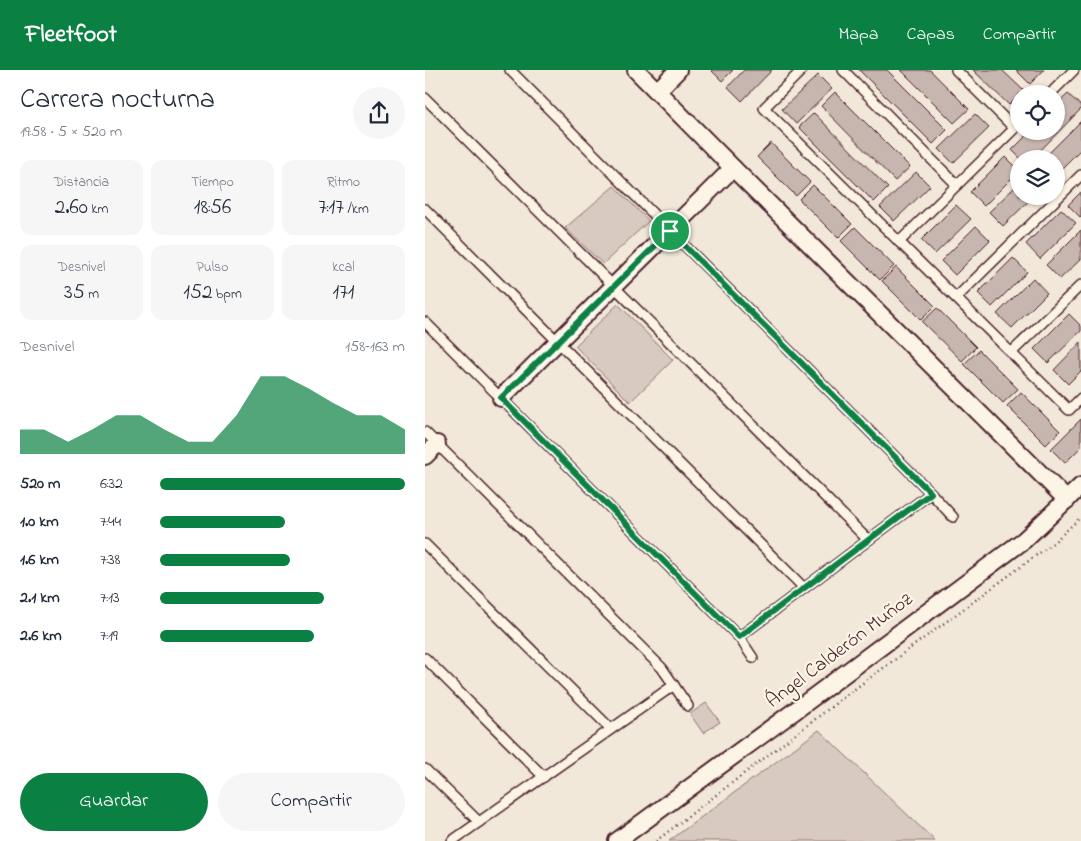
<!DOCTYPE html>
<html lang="es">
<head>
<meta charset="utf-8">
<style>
  body { margin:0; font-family:"Indie Flower",sans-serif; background:#f6f6f7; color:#1f2937; height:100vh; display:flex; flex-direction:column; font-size:19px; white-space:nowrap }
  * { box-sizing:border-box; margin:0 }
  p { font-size:16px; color:#747a83 }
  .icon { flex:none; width:28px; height:28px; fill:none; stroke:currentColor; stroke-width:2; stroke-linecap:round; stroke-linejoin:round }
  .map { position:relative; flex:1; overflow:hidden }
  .panel { display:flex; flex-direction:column; background:#fff; width:425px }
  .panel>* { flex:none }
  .controls { position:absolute; left:585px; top:15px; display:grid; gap:10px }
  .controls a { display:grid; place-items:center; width:55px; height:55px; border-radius:50%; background:#fff; box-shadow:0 1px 4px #0004; font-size:25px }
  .pin { position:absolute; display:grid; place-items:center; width:42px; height:42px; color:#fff; margin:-21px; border:2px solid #fff; border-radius:50%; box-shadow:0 1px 5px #0007 }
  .round { display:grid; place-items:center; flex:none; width:52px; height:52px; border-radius:26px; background:#f6f6f7 }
  .head { display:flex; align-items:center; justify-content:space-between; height:85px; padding:0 20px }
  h1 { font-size:28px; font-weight:600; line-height:38px }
  .figures { display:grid; grid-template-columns:repeat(3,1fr); gap:8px; height:85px; padding:5px 20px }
  .figures div { display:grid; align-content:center; border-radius:12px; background:#f6f6f7; text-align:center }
  .figures b { font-size:21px; font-weight:600 }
  .figures small { font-size:14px; font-weight:400 }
  .figures p { font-size:14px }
  .chart { height:140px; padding:10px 20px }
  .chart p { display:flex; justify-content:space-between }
  .chart svg { width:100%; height:90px; margin-top:5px; fill:#0b8043; opacity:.7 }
  .action { display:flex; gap:10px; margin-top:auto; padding:10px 20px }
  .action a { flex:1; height:58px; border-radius:30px; background:#0b8043; color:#fff; font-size:20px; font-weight:600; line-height:58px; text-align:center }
  .action a+a { background:#f6f6f7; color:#1f2937 }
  ul { padding:0 20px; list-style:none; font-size:16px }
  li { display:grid; grid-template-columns:80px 60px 1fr; align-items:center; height:38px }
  li i { height:12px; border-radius:6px; background:#0b8043 }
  header { display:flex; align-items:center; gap:30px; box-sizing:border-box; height:70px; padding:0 25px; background:#0b8043; color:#fff }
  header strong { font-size:24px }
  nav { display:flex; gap:28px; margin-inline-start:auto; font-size:18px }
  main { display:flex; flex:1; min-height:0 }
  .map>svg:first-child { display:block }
  .green { fill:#d8cac0; stroke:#917476 }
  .building { fill:#c7b6af; stroke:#4a1f2b }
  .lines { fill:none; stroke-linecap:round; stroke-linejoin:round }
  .lane-casing { stroke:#4a1f2b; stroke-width:12 }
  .street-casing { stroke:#4a1f2b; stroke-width:20 }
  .path { stroke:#4a1f2b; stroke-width:2.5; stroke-dasharray:1 4; stroke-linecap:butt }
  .lane { stroke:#fcf5e5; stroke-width:9 }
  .street { stroke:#fcf5e5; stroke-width:16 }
  .route-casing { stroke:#fff; stroke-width:10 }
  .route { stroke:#0b8043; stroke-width:6 }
  .labels { text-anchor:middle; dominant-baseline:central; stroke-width:4.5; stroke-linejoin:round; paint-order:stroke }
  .street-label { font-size:20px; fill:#4a1f2b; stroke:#fcf5e5 }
</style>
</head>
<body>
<header>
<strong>Fleetfoot</strong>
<nav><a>Mapa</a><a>Capas</a><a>Compartir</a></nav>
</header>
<main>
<section class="panel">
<div class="head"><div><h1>Carrera nocturna</h1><p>19:58 · 5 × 520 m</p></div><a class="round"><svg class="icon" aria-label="share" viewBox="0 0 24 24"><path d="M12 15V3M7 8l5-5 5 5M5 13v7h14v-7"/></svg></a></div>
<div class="figures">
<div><p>Distancia</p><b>2.60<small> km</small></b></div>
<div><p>Tiempo</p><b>18:56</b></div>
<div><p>Ritmo</p><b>7:17<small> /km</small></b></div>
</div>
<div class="figures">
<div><p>Desnivel</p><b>35<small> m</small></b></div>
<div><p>Pulso</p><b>152<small> bpm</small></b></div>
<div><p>kcal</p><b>171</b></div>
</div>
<div class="chart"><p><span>Desnivel</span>158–163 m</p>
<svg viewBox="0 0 160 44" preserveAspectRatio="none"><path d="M0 44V32L10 32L20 38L30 32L40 25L50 25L60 32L70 38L80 38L90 25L100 6L110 6L120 12L130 19L140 25L150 25L160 32V44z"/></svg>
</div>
<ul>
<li><b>520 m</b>6:32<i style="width:100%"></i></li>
<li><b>1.0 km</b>7:44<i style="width:51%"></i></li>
<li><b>1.6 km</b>7:38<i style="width:53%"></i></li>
<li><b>2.1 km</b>7:13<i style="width:67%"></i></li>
<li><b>2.6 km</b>7:19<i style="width:63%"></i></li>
</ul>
<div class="action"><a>Guardar</a><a>Compartir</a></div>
</section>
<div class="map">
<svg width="656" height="771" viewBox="0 0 656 771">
  <rect width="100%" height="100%" fill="#f1e8da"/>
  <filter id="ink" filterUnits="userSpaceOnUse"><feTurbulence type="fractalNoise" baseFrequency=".02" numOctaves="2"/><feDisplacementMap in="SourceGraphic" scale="10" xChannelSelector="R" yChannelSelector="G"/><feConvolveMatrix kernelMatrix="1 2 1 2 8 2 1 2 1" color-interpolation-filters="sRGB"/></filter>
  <g filter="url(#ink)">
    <g class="green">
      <polygon points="189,116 224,151 178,194 140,158"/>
      <polygon points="193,234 248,290 205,332 150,276"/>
      <polygon points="281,633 295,652 278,663 265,644"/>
      <polygon points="394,660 510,771 244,771"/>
    </g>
    <g class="building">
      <polygon points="286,0 308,0 297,11"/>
      <polygon points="319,0 347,0 317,31 303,17"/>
      <polygon points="434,0 462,0 522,60 508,74"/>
      <polygon points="476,0 505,0 544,39 529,53"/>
      <polygon points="548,0 577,0 599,21 596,24 594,24 594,26 584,35"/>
      <polygon points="591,0 619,0 605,14"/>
      <polygon points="393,5 407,19 371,54 357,39"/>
      <polygon points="410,22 485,97 470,111 396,36"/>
      <polygon points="643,24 656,36 656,39 607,89 596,89 587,80 606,61 631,61 631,35"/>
      <polygon points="389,43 463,118 449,132 374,57"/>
      <polygon points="550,44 564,58 528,93 514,79"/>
      <polygon points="656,51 656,79 631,104 631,89 618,89"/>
      <polygon points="346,73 385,112 371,126 332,87"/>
      <polygon points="580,87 594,101 559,136 545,122"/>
      <polygon points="491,102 505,116 469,151 455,137"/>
      <polygon points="594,113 594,126 609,126 578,156 564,142"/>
      <polygon points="388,115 427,154 413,168 374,129"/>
      <polygon points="656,122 656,148 643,135"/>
      <polygon points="531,135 546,149 510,184 496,170"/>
      <polygon points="636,139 651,153 615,189 601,174"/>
      <polygon points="551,156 565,170 530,205 516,191"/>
      <polygon points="430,157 469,196 455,210 416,171"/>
      <polygon points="656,160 656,189 635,209 621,195"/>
      <polygon points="588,188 602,202 567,237 553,223"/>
      <polygon points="471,197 510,236 496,250 457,211"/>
      <polygon points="608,208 622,223 587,258 572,244"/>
      <polygon points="512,238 551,277 537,291 497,252"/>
      <polygon points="644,244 656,256 656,261 623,293 609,279"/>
      <polygon points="656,272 656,301 643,314 629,300"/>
      <polygon points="554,280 593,319 578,333 539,294"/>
      <polygon points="596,322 635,361 621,375 582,336"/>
      <polygon points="656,349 656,377 640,393 626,379"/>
    </g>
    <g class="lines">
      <g class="lane-casing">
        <g id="lane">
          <polyline points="377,0 339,38 644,340 656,328"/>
          <polyline points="418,0 532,115"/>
          <polyline points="531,0 589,58"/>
          <polyline points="625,24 649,0"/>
          <polyline points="0,28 443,470"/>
          <polyline points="0,139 379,518"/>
          <polyline points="474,172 594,54"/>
          <polyline points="531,228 656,105"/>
          <polyline points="0,252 314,567 506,423 85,0"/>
          <polyline points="586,283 656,215"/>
          <polyline points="0,362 237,598 263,636"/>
          <polyline points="506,423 528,447"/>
          <polyline points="0,474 186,659"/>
          <polyline points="314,567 328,588"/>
          <polyline points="0,588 119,707"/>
          <polyline points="0,699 54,752"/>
          <polyline points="27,771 249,615"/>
        </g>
      </g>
      <g class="street-casing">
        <g id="street">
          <polyline points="211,0 308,98 642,430"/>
          <polyline points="232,21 253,0"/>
          <polyline points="76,328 308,98"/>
          <polyline points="0,386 12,374"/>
          <polyline points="192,771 375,637 599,470 656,416"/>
        </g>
      </g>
      <polyline class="path" points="231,771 423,624 628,473 656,447"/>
      <use href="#lane" class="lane"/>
      <use href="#street" class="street"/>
    </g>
  </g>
  <g class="lines" filter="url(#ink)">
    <g class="route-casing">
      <polygon id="route" points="245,161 506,423 314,567 76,328"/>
    </g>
    <use href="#route" class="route"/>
  </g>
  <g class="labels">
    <g class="street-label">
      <text transform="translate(415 581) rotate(-37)">Ángel Calderón Muñoz</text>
    </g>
  </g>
</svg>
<div class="controls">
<a><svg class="icon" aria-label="locate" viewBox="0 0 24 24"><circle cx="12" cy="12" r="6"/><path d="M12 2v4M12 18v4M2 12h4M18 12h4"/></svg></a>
<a><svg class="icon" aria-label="layers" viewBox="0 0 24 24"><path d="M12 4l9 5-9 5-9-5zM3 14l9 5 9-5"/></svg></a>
</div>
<div class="pin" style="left:245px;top:161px;background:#1e9e55"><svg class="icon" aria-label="arrive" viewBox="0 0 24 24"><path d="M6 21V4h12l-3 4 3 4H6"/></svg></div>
</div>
</main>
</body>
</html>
